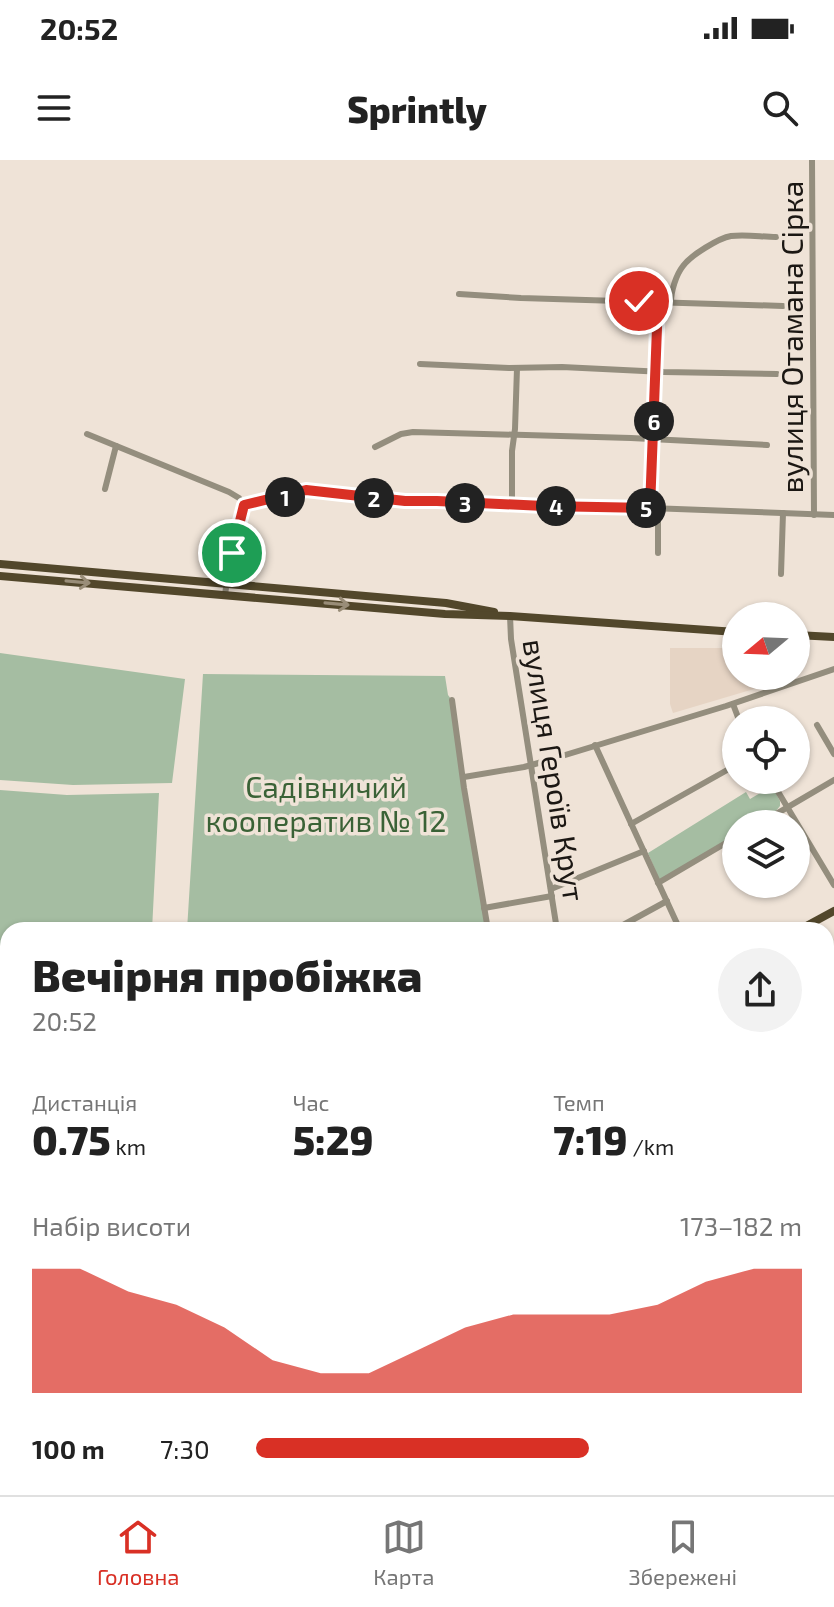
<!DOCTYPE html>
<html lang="uk">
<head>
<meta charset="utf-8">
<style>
  body { margin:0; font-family:"Exo 2",sans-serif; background:#f2f2f2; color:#222; height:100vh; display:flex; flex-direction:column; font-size:30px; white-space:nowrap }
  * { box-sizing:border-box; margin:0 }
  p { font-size:26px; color:#767676 }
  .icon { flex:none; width:44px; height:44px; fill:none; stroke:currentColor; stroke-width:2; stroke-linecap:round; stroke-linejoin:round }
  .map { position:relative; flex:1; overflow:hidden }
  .side { position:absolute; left:0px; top:762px; width:834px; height:574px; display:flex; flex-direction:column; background:#fff; border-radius:24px 24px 0 0; box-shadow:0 2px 6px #0004 }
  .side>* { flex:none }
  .needle { width:52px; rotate:251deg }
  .controls { position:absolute; left:722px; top:442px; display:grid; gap:16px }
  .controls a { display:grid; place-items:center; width:88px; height:88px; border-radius:50%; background:#fff; box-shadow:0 2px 6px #0004; font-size:40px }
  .pin { position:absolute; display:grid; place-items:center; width:68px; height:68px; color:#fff; margin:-34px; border:4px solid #fff; border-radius:50%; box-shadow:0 2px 8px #0007 }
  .km { position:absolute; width:40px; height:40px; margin:-20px; border-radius:50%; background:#222; color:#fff; font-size:22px; line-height:40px; text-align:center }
  .round { display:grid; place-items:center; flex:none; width:84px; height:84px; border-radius:42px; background:#f2f2f2 }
  .summary { display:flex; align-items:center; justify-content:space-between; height:136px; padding:0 32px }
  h1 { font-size:44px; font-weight:800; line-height:60px }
  .figures { display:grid; grid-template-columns:repeat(3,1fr); gap:12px; height:136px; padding:8px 32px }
  .figures div { display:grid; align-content:center }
  .figures b { font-size:40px; font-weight:800 }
  .figures small { font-size:22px; font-weight:400 }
  .figures p { font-size:22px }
  .chart { height:224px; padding:16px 32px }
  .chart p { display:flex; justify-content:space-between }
  .chart svg { width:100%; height:144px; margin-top:8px; fill:#d93025; opacity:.7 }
  ul { padding:0 32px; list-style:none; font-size:26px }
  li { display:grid; grid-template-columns:128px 96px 1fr; align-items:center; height:60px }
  li i { height:20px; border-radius:10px; background:#d93025 }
  .status { display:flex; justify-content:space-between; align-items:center; height:56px; padding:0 40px; background:#fff; direction:ltr }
  .status svg { height:22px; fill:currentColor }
  header { display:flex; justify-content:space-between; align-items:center; height:104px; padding:0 32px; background:#fff; font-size:36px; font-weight:800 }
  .tab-bar { display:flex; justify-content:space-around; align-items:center; height:112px; border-top:2px solid #e0e0e0; background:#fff; font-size:22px; color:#767676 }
  .tab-bar a { display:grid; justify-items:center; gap:4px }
  .tab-bar .selected { color:#d93025 }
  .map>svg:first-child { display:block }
  .commercial { fill:#e6d4c4 }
  .green { fill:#a5bda2 }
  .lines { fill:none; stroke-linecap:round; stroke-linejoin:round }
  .minor { stroke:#948e7e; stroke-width:6 }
  .major { stroke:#52472b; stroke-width:8 }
  .oneway { stroke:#998d78 }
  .route-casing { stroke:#fff; stroke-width:16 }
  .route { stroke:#d93025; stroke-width:10 }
  .labels { text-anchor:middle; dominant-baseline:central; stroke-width:7; stroke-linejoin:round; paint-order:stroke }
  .street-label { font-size:30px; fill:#1b1713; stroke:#efe3d7 }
  .park-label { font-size:30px; fill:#3a6236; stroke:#efe3d7 }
</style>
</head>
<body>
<div class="status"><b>20:52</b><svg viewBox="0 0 49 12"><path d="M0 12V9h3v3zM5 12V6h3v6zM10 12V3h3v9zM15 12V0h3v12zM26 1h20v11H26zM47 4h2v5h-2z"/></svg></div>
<header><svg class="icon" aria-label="menu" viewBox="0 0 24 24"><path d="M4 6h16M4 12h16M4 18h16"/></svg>Sprintly<svg class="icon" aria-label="search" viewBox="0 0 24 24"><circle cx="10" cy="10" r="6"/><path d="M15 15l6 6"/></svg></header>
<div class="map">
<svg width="834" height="1335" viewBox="0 0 834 1335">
  <rect width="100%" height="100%" fill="#efe3d7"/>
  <polygon class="commercial" points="670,488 736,488 736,516 771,516 771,524 673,553 670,544"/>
  <g class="green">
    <polygon points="0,493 185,519 172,623 73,625 0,620"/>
    <polygon points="203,514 445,516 448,535 451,539 487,770 187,770"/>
    <path d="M772,626L780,641V646C769,661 754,664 736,664V676L663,720L659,719L648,693L746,632L750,639Z"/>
    <polygon points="0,630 67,635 159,633 152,770 8,770 8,1208 0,1212"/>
  </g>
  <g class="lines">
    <g class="minor">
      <polyline points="812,0 814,355"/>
      <polyline points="459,134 521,138 783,146"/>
      <path d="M671,142C671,131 676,115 683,106C691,95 719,78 731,76C746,74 762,77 776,77"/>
      <polyline points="420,204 509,208 562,207 664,212 777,214"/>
      <polyline points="87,274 229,332 239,338 244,345"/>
      <polyline points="375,287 401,274 413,272 631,278 767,285"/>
      <polyline points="105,329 116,286"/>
      <polyline points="512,344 512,291 515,269 517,208"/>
      <polyline points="244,345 306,330 405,341 437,341 544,346 650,348 834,355"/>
      <polyline points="650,348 658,142"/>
      <polyline points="658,348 658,393"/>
      <polyline points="781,414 783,353"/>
      <polyline points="225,435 230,398 244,345"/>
      <polyline points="510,456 511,479 557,770"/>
      <polyline points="452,540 464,628 488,770"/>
      <polyline points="733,544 739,560"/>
      <polyline points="817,565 834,594"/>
      <polyline points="595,585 680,770"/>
      <polyline points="464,617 524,607 542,602 726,546 834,509"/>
      <polyline points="771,620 834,725"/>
      <polyline points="631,664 736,605"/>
      <polyline points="759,664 834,620"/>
      <polyline points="658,723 736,677"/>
      <polyline points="551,729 644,691"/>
      <polyline points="484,748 552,736"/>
      <polyline points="614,770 667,741"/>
      <polyline points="826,835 834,836"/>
      <polyline points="826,902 834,902"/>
      <polyline points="826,950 834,950"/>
      <polyline points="826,1010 834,1010"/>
      <polyline points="826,1154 834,1223"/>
      <polyline points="826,1248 834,1247"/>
      <polyline points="826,1322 834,1321"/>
      <polyline points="263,1328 264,1335"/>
      <polyline points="570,1328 572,1335"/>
      <polyline points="724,1335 779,1328"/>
    </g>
    <g class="major">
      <polyline points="0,404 446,443 494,452"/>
      <polyline points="0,416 445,454 510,456 736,472"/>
      <polyline points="796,475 834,477"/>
      <polyline points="799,770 834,751"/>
      <polyline points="0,1220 8,1216"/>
    </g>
  </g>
  <defs><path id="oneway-shaft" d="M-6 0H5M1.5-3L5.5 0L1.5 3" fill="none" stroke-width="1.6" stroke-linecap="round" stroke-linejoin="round" transform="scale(2)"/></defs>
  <g class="oneway">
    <use href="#oneway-shaft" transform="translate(78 422) rotate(5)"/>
    <use href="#oneway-shaft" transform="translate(337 444) rotate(5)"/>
  </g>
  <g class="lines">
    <g class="route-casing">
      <polyline id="route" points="232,393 244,345 306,330 405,341 437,341 544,346 650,348 658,142 639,141"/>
    </g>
    <use href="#route" class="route"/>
  </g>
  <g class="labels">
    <g class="street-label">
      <text transform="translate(791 177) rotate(-90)">вулиця Отамана Сірка</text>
      <text transform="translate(555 610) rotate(81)">вулиця Героїв Крут</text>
    </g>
    <g class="park-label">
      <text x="326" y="626">Садівничий<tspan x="326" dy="34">кооператив № 12</tspan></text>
    </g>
  </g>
</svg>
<div class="controls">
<a><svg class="needle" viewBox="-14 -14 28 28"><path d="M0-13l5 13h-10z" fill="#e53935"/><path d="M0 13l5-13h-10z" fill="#767676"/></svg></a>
<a><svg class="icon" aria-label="locate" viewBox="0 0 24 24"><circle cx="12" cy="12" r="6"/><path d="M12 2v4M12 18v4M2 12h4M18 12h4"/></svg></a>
<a><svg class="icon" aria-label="layers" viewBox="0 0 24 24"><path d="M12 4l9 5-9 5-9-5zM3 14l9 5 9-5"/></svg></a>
</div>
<div class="pin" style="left:232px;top:393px;background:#1e9e55"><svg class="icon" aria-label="arrive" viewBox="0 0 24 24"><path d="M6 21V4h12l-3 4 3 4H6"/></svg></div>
<div class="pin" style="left:639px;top:141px;background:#d93025"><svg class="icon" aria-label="check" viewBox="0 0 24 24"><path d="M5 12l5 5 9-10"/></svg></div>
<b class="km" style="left:285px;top:337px">1</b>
<b class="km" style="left:374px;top:338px">2</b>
<b class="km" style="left:465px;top:343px">3</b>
<b class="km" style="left:556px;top:346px">4</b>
<b class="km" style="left:646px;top:348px">5</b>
<b class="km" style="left:654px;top:261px">6</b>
<section class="side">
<div class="summary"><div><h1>Вечірня пробіжка</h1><p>20:52</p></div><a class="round"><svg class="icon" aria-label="share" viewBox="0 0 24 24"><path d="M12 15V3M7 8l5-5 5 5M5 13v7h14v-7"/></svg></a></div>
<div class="figures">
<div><p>Дистанція</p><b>0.75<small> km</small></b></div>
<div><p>Час</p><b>5:29</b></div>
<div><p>Темп</p><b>7:19<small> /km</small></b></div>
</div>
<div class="chart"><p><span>Набір висоти</span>173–182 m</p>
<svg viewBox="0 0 160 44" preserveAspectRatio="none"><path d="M0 44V6L10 6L20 13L30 17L40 24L50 34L60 38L70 38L80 31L90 24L100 20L110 20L120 20L130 17L140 10L150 6L160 6V44z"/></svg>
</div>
<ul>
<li><b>100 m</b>7:30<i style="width:61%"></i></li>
</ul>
</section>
</div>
<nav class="tab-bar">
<a class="selected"><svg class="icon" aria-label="home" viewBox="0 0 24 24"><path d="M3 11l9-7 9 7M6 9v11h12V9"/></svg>Головна</a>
<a><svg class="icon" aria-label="map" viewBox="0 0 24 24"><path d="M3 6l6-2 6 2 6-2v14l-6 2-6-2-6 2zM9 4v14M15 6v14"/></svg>Карта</a>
<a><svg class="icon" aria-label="saved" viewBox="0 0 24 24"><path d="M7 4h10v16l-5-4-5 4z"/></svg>Збережені</a>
</nav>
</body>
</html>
